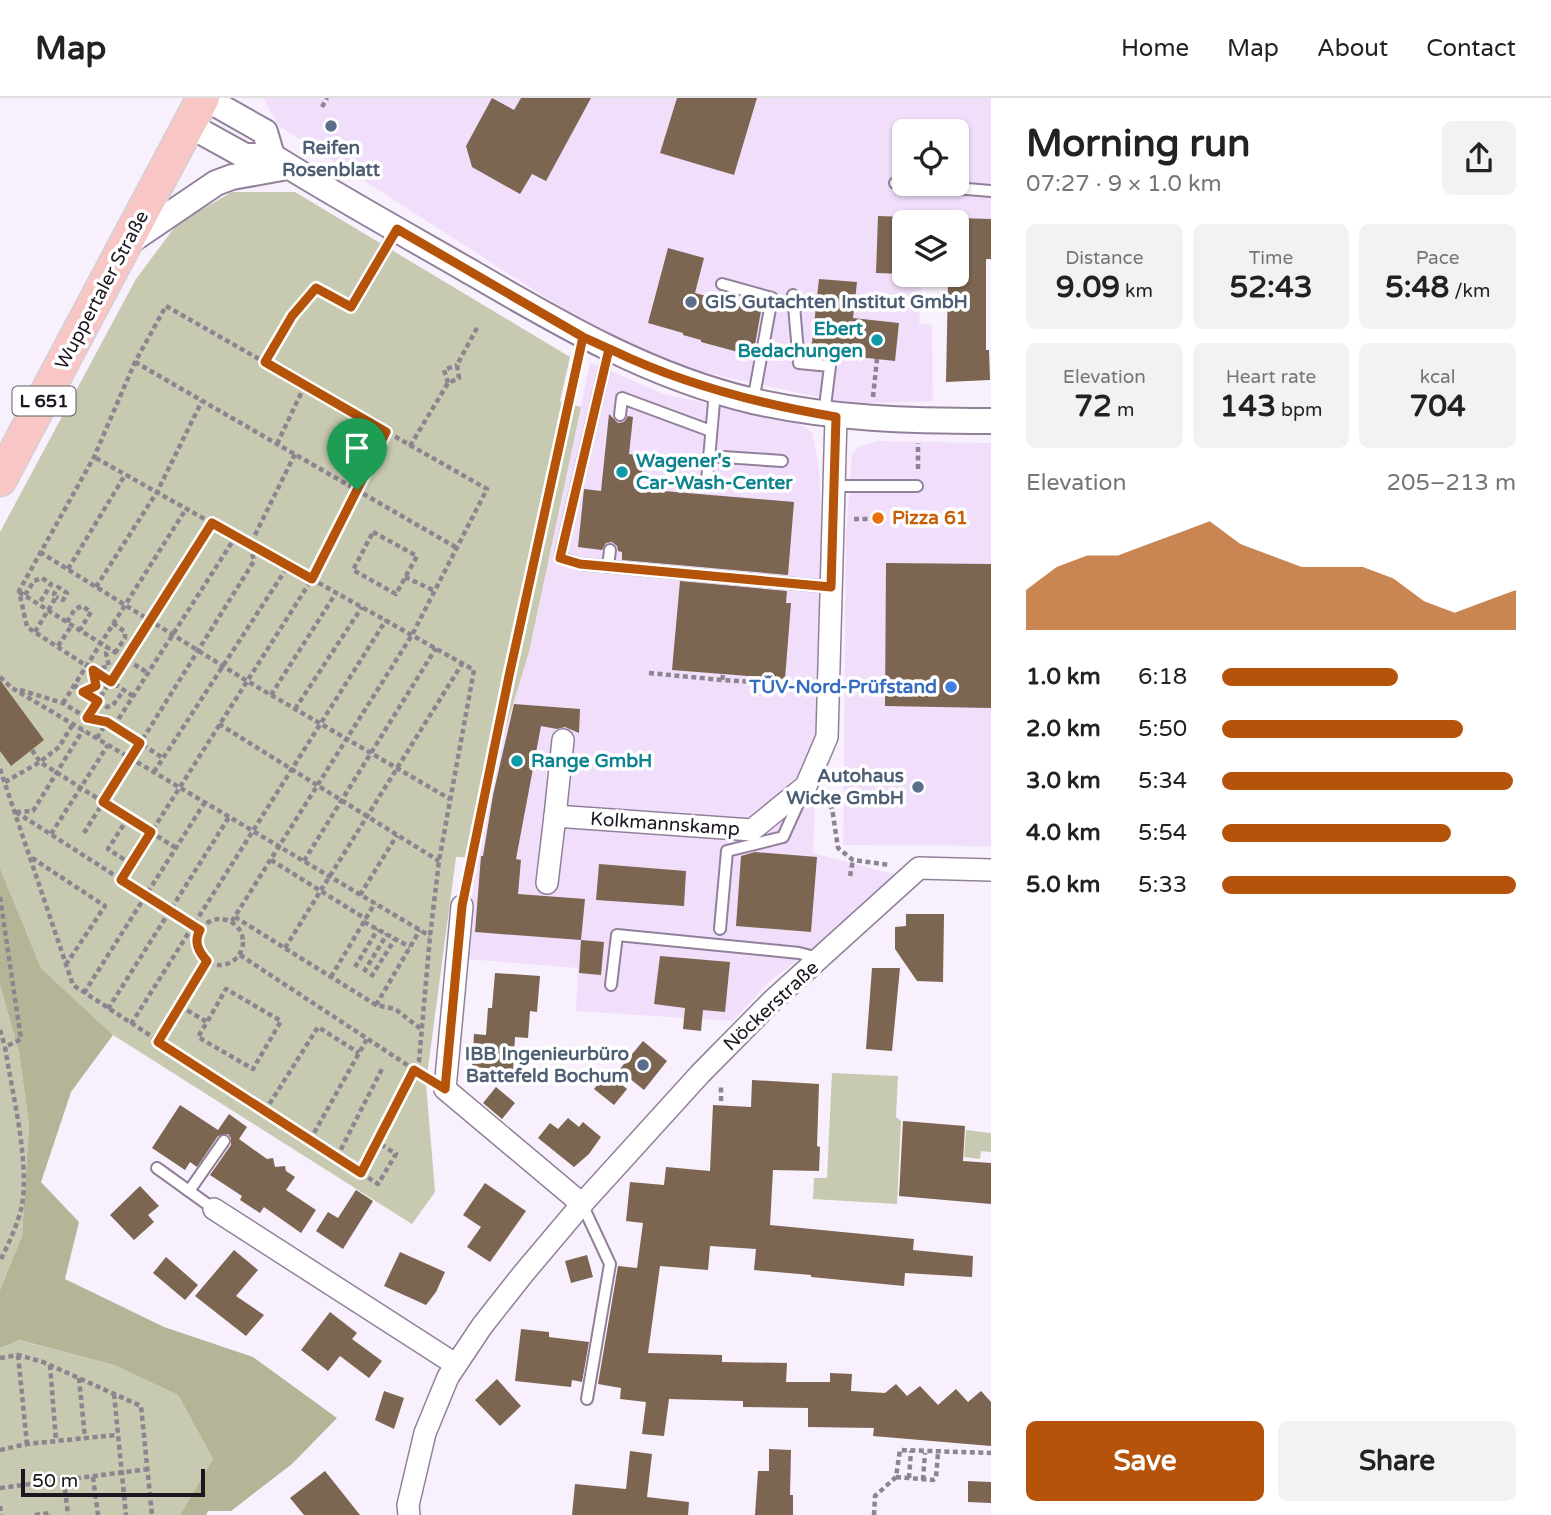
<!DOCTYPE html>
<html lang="en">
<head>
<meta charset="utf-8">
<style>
  body { margin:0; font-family:"Varela Round",sans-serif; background:#f2f2f2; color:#222; height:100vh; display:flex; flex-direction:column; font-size:26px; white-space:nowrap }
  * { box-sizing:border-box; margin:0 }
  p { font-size:23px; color:#767676 }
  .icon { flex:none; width:38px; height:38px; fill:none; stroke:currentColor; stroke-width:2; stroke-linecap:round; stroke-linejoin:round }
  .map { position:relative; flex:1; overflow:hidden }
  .drawer { display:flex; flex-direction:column; background:#fff; width:560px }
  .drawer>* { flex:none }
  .tools { position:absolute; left:892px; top:21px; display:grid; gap:14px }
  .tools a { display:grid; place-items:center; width:77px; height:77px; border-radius:10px; background:#fff; box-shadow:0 2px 5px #0004; font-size:35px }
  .scale { position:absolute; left:21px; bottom:18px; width:184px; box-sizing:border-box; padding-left:7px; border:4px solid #1d1620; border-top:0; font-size:19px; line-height:24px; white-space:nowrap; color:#1d1620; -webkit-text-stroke:5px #fff; paint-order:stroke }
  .pin { position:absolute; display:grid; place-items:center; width:60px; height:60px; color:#fff; margin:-72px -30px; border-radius:50% 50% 50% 0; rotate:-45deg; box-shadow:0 0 7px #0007 }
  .pin .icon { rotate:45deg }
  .round { display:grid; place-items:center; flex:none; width:74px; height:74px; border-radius:10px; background:#f2f2f2 }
  .summary { display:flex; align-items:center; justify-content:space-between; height:119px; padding:0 35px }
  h1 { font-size:38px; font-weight:700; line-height:52px }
  .metrics { display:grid; grid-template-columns:repeat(3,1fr); gap:10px; height:119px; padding:7px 35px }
  .metrics div { display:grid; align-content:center; border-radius:10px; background:#f2f2f2; text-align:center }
  .metrics b { font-size:30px; font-weight:700 }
  .metrics small { font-size:19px; font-weight:400 }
  .metrics p { font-size:19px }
  .chart { height:196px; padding:14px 35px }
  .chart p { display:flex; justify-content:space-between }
  .chart svg { width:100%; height:126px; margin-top:7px; fill:#b45309; opacity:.7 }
  .button { display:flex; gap:14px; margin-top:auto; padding:14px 35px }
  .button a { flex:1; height:80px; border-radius:10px; background:#b45309; color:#fff; font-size:28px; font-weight:700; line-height:80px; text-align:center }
  .button a+a { background:#f2f2f2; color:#222 }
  ul { padding:0 35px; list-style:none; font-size:23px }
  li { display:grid; grid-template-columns:112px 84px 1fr; align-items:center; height:52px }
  li i { height:18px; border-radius:9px; background:#b45309 }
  header { display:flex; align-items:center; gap:42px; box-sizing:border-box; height:98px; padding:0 35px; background:#fff; border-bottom:2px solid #e0e0e0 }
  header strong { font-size:33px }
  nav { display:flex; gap:38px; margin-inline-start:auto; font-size:24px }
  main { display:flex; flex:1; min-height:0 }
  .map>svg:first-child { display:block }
  .built { fill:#f1defb; fill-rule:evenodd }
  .green { fill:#c7c9b0 }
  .forest { fill:#b3b596 }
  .building { fill:#7c6551 }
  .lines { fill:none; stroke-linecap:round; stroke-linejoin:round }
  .service-casing { stroke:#92809b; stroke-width:14 }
  .minor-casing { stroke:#92809b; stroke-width:24 }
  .tertiary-casing { stroke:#92809b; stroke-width:28 }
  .primary-casing { stroke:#d2d0d2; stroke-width:35 }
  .path { stroke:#8c848f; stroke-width:4.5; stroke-dasharray:5 3.5; stroke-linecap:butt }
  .service { stroke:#fff; stroke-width:10 }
  .minor { stroke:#fff; stroke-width:21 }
  .tertiary { stroke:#fff; stroke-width:24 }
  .primary { stroke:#f8c7c5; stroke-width:32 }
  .route-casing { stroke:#fff; stroke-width:14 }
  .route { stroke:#b45309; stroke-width:9 }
  .service-dot { fill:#5c6f8a; stroke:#fff; stroke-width:2.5 }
  .culture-dot { fill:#0f9aa8; stroke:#fff; stroke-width:2.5 }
  .food-dot { fill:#e8710a; stroke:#fff; stroke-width:2.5 }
  .shop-dot { fill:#3f7fe0; stroke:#fff; stroke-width:2.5 }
  .labels { text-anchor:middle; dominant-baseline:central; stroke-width:7; stroke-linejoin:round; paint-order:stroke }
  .shield { fill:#fff; stroke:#615c63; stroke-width:2 }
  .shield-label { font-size:18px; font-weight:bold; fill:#1d1620 }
  .service-label { font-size:19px; font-weight:bold; fill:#4e5e75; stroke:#fff; text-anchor:end }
  .street-label { font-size:19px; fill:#1d1620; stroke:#fff }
  .culture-label { font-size:19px; font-weight:bold; fill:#0d838f; stroke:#fff; text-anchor:start }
  .food-label { font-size:19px; font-weight:bold; fill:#c56008; stroke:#fff; text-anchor:start }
  .shop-label { font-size:19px; font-weight:bold; fill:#366cbe; stroke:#fff; text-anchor:end }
</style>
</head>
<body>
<header>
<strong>Map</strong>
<nav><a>Home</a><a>Map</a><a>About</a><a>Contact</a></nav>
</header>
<main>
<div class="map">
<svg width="991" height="1417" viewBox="0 0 991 1417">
  <rect width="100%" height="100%" fill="#f8f0fc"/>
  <g class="built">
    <path d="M263,0H991V162L957,161V124H905V177H944L922,180L919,226L932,227L933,303L851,306L698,273L598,233L279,28ZM905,33H957V86H905Z"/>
    <polygon points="590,264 664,296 797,325 812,334 819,371 825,506 813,755 909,780 770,883 733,923 576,913 578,870 466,861 476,760 501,646 529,554"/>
    <polygon points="878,343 991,345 991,748 843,747 846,438 852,356 860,348"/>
  </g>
  <g class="green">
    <polygon points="232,94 295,94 570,259 560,303 581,309 529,554 501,646 476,760 456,759 426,985 435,1094 412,1126 113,937 41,870 0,770 0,434 136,181 177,126"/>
    <polygon points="0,887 19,954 29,1027 22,1138 0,1192"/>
    <polygon points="832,975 898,978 896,1019 901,1023 897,1106 813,1101 814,1080 827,1080"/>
    <polygon points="966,1032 991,1035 991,1054 981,1053 980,1061 964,1059"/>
    <polygon points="18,1242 114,1267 178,1297 213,1361 180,1417 0,1417 0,1250"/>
  </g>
  <polygon class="forest" points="0,770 41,870 113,937 71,994 41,1084 79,1124 65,1181 164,1229 253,1259 337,1320 292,1366 231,1413 208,1413 206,1417 180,1417 213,1361 178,1297 114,1267 19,1242 0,1250 0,1192 22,1138 29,1027 19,954 0,887"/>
  <g class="building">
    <polygon points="492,0 514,12 521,0 591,0 546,83 532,76 520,96 472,69 466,48"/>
    <polygon points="677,0 757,0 734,77 660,55"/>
    <polygon points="878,118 905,119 905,176 876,175"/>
    <polygon points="957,120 991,121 991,161 986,161 986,252 989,252 990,282 946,284 948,183 957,183"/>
    <polygon points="668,150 704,160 695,195 761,213 753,258 701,244 701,242 683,237 683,235 648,225"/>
    <polygon points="819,181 857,184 853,220 899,225 895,263 811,254"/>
    <polygon points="609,316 618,325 624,324 628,318 633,319 629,356 644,358 640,391 794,404 788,477 622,462 622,454 618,453 617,448 612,444 606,445 602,452 578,449 584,391 601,393"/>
    <polygon points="886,465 991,466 991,610 885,608"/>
    <polygon points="680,483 787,493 786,505 791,505 785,581 672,572"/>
    <polygon points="0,582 44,642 11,668 0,653"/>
    <polygon points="514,606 580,611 579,635 565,629 557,631 541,628 516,761 521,762 518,796 585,801 581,842 475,834 481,758 483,758 493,697"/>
    <polygon points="755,754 817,759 811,834 736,828 741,758"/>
    <polygon points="599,766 686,773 684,808 596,802"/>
    <polygon points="906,816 944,816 943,884 917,883 895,851 895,829 906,828"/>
    <polygon points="581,842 604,844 601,877 579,875"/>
    <polygon points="660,858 730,864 725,914 703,912 701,933 683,931 685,910 654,906"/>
    <polygon points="872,870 900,870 892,953 866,951"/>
    <polygon points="495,875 540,878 537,914 530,913 528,940 515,939 513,972 472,969 474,936 486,937 488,910 492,910"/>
    <polygon points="643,943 667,963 644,992 619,972"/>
    <polygon points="607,975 627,991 614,1007 594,991"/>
    <polygon points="752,982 819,986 817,1048 820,1049 819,1073 773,1072 770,1127 914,1141 913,1152 973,1158 972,1179 905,1175 904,1188 811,1179 811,1177 754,1172 756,1151 710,1148 708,1172 660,1168 648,1255 722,1257 722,1264 787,1265 786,1284 830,1284 830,1275 852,1276 851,1293 885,1295 896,1286 907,1298 920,1288 938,1307 956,1291 968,1304 981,1293 991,1304 991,1348 873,1338 874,1330 808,1329 808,1310 743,1309 743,1303 669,1301 664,1338 642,1336 646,1304 620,1301 621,1290 598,1286 618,1168 637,1170 643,1125 626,1123 630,1084 664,1087 666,1069 710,1073 713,1007 751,1009"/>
    <polygon points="496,989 515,1005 502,1021 483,1005"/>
    <polygon points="180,1007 218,1032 229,1016 247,1029 239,1041 267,1061 273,1060 275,1069 285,1068 286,1073 295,1079 286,1092 316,1112 301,1135 264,1109 260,1115 240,1102 242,1098 210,1077 231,1047 231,1040 228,1036 218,1038 197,1069 190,1064 185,1072 152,1050"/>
    <polygon points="568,1020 579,1029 583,1024 601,1039 589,1056 574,1069 538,1040 550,1025 558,1031"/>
    <polygon points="903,1023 965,1028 963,1063 991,1065 991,1106 899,1098"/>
    <polygon points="485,1085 526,1113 490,1164 467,1149 481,1129 463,1117"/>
    <polygon points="140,1088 159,1108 148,1117 154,1124 134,1142 110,1117"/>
    <polygon points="356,1092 373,1103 343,1151 316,1133 328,1114 338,1120"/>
    <polygon points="234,1152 258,1172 236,1198 264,1217 246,1238 195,1198"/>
    <polygon points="400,1154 445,1174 436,1194 426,1207 384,1188"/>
    <polygon points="587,1157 593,1179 571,1185 565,1163"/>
    <polygon points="166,1159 198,1187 185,1202 153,1175"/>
    <polygon points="330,1214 357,1235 352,1241 382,1263 369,1280 340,1258 328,1273 301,1252"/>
    <polygon points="521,1231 549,1234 549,1239 589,1244 582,1284 572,1282 571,1289 515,1283"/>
    <polygon points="497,1281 521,1308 500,1328 475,1302"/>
    <polygon points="384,1293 404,1300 394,1331 375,1322"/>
    <polygon points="769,1351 791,1352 790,1397 793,1397 793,1417 755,1417 758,1373 769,1373"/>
    <polygon points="630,1353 652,1356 647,1399 689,1404 688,1417 572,1417 575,1386 626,1391"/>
    <polygon points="325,1373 360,1417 304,1417 290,1400"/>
    <polygon points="968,1383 991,1384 991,1405 968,1404"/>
  </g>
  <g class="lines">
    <g class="service-casing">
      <g id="service">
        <polyline points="895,85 991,93"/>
        <polyline points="722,186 772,200 753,303"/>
        <polyline points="793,197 799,265 830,268 824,317"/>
        <polyline points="351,209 397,131"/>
        <polyline points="609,251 560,459 580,466 831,489"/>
        <polyline points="620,317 622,300 711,333"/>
        <polyline points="709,358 782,363"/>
        <polyline points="707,383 715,293"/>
        <polyline points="833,388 917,388"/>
        <polyline points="608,469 610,452"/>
        <polyline points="720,831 727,753 783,739 802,697"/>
        <polyline points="611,887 617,837 799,855 818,860"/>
        <polyline points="157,1070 214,1111"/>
        <polyline points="189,1093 224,1043"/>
        <polyline points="582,1106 610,1166 587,1301"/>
      </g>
    </g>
    <g class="minor-casing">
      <g id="minor">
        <polyline points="555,718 563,642"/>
        <polyline points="547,785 555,718 752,732 806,688 827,639 836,319"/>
        <polyline points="462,808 445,991 582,1106"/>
        <polyline points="214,1111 455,1266"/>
        <polyline points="409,1417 408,1407 425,1335 448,1279 482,1228 523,1176 582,1106 700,976 772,903 919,770 991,772"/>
      </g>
    </g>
    <g class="tertiary-casing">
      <g id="tertiary">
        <polyline points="205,0 265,34 272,58"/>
        <path d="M189,27L245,58H272C336,98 403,135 469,173C560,226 650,279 753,303C833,321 909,323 991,323"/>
        <polyline points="129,144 216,85 232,79 282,70"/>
      </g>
    </g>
    <g class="primary-casing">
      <polyline id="primary" points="0,382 203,0"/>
    </g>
    <g class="path">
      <polyline points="322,9 327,0"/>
      <polyline points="135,264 457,450"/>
      <polyline points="265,264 292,218 316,190 337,201"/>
      <polyline points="448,285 444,272 457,267"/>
      <polyline points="873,299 877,261"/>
      <polyline points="277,346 305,287"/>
      <polyline points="410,348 448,285 459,280 457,267 478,228"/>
      <polyline points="918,371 918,345"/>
      <polyline points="854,421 868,421"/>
      <polygon points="373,434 417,458 396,496 353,472"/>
      <polyline points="40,454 247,583 450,701"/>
      <polyline points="68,471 125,377"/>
      <polyline points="405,479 435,493"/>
      <polyline points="96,489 157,394 202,303"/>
      <polyline points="19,494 148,575"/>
      <polyline points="25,497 34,483 42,480 51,486 39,506"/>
      <polyline points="67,524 75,511 82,508 91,514 80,532"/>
      <polyline points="113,525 125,534 125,540 115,555"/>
      <polyline points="35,534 56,499 54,496 58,489 67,495 63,502 56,499"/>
      <polyline points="58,548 72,527"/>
      <polyline points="649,575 722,582"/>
      <polyline points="723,577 722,582 807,587"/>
      <polyline points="0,579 12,590 430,838"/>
      <polyline points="74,587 83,594 96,588 93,572 109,568 106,555 109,550"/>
      <polyline points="20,592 63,605 87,620 107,624 163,660"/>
      <polyline points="84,594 107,609 113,607 124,592"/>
      <polyline points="271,597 336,495"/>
      <polyline points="133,598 27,529 19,493 94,359 135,264 166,208 487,391 412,537 232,823"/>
      <polyline points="63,605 186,411"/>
      <polyline points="295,611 362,509"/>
      <polyline points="87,620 212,425"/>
      <polyline points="219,626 439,763"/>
      <polyline points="114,628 236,438"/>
      <polyline points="97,640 107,624"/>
      <polyline points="32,652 40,664 176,750"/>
      <polyline points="0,671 73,887 361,1075 419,963 430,838 439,763 474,572 94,359"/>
      <polyline points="154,674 288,468"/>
      <polyline points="5,684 40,664 59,649 73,626"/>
      <polyline points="822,702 832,710 838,750 853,762 890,767"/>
      <polyline points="16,714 200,832"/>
      <polyline points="16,714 33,713 83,632"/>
      <polyline points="128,720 108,751 131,766"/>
      <polyline points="84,735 254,463 250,447 295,356"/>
      <polyline points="51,736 108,647"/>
      <polyline points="32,760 105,808 67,865"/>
      <polyline points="271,762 366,821"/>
      <polyline points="304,763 436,550"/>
      <polyline points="850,778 853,762"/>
      <polyline points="121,782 312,481 386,334"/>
      <polyline points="467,787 579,261"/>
      <polyline points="360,797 397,737"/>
      <path d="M0,799L21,941L5,949C12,995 31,1068 21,1112C16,1130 8,1147 0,1163"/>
      <polyline points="235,819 376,907 395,911 421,931"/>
      <circle cx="220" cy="844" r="23"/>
      <polyline points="364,824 410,849"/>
      <polyline points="285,850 462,566"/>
      <polyline points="240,857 424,978"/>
      <polyline points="355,869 378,831"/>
      <polyline points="364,874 387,836"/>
      <polyline points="331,879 375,805"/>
      <polyline points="371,879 395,841"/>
      <polyline points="84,895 205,704"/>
      <polyline points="376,907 420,832"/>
      <polyline points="180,908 207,924 198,939 253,971 281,923 226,891 207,924"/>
      <polyline points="108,911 229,719"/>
      <polyline points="131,926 386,522"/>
      <polyline points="0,932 5,949"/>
      <polyline points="158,944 207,864"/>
      <polyline points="721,1003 721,987"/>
      <polyline points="265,1013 318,929 359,955"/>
      <polyline points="310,1042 367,941"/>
      <polyline points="337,1059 383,969"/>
      <polyline points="361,1075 378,1086 396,1056 377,1044"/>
      <polyline points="18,1257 27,1346"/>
      <polyline points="0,1260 18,1257 43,1264 141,1308 152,1417"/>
      <polyline points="50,1267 56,1343"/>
      <polyline points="79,1280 85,1340"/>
      <polyline points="114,1296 126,1417"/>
      <polyline points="0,1352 27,1346 116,1337"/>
      <polyline points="93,1379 98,1417"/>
      <polyline points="896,1379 933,1382 936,1380 938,1355"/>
      <polyline points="909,1380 911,1353"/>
      <polyline points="923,1382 925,1355"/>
      <polyline points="64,1383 68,1417"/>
      <polyline points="0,1390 149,1371"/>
      <polyline points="0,1408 1,1417"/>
      <polyline points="35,1417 50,1415 50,1417"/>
      <polyline points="874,1417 875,1398 896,1379 900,1352 991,1355"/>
    </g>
    <use href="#service" class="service"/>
    <use href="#minor" class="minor"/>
    <use href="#tertiary" class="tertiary"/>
    <use href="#primary" class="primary"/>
  </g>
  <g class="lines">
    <g class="route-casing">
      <path id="route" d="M357,392L312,481L212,425L111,584L93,572L96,588L83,594L98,603L87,620L107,624L140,645L103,704L151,734L121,782L200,832C193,844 199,854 207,863L158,944L361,1075L414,972L445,991L462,808L509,578L583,239L614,253C685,287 759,306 836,319L831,489L580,466L560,460L609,251L583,239L397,131L351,209L316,190L292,218L265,264L386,334L357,392"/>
    </g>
    <use href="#route" class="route"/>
  </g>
  <g class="service-dot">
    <circle cx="331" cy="28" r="7"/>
    <circle cx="691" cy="204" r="7"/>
    <circle cx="918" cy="689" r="7"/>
    <circle cx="643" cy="967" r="7"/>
  </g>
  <g class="culture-dot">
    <circle cx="877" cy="242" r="7"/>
    <circle cx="622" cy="374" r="7"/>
    <circle cx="517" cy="663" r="7"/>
  </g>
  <circle class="food-dot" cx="878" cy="420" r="7"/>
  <circle class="shop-dot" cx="951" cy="589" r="7"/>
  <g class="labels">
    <rect class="shield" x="12.5" y="288.5" width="63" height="29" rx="5"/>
    <g class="shield-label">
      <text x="44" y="303">L 651</text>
    </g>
    <g class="service-label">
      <text x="331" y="50" text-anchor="middle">Reifen<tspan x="331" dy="22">Rosenblatt</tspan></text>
      <text x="705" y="204" text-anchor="start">GIS Gutachten Institut GmbH</text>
      <text x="904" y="678">Autohaus<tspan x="904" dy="22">Wicke GmbH</tspan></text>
      <text x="629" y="956">IBB Ingenieurbüro<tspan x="629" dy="22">Battefeld Bochum</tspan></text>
    </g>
    <g class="street-label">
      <text transform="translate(102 192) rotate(-62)">Wuppertaler Straße</text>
      <text transform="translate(665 726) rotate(4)">Kolkmannskamp</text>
      <text transform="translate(771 908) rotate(-43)">Nöckerstraße</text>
    </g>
    <g class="culture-label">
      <text x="863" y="231" text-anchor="end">Ebert<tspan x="863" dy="22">Bedachungen</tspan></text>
      <text x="636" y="363">Wagener's<tspan x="636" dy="22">Car-Wash-Center</tspan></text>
      <text x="531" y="663">Range GmbH</text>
    </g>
    <g class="food-label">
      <text x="892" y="420">Pizza 61</text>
    </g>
    <g class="shop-label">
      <text x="937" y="589">TÜV-Nord-Prüfstand</text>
    </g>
  </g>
</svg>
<div class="tools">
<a><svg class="icon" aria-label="locate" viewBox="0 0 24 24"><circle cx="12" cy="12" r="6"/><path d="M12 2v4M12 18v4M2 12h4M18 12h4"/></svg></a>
<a><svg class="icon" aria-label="layers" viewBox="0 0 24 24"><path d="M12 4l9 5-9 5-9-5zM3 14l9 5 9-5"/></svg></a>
</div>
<div class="scale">50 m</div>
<div class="pin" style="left:357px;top:392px;background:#1e9e55"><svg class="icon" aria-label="arrive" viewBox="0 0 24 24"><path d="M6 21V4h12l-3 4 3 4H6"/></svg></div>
</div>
<section class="drawer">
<div class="summary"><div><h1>Morning run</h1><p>07:27 · 9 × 1.0 km</p></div><a class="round"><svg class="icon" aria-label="share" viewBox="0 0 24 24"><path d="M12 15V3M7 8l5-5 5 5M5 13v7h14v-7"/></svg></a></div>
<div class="metrics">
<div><p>Distance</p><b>9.09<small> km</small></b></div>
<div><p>Time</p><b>52:43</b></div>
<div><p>Pace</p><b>5:48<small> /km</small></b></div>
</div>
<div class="metrics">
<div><p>Elevation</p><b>72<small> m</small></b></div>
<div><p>Heart rate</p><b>143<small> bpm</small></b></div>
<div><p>kcal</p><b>704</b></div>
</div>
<div class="chart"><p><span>Elevation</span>205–213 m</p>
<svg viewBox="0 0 160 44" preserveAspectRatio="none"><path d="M0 44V30L10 22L20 18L30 18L40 14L50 10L60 6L70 14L80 18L90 22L100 22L110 22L120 26L130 34L140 38L150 34L160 30V44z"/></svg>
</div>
<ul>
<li><b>1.0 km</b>6:18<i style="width:60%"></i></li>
<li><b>2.0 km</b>5:50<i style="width:82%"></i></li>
<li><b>3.0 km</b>5:34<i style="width:99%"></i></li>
<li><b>4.0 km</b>5:54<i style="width:78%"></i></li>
<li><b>5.0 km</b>5:33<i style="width:100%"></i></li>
</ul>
<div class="button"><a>Save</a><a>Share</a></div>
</section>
</main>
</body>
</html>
